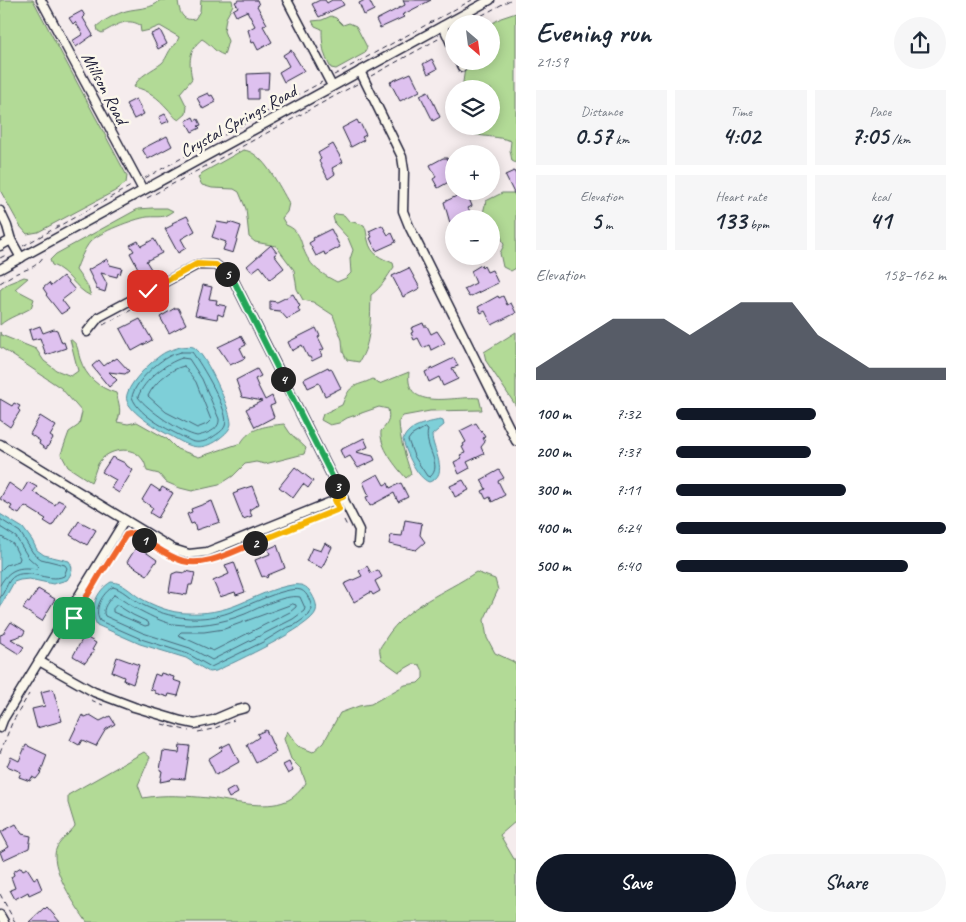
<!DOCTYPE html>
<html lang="en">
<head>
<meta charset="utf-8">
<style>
  body { margin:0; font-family:Caveat,sans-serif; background:#f6f6f7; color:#1f2937; height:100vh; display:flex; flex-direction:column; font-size:19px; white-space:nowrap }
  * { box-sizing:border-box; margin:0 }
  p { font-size:16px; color:#747a83 }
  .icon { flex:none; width:28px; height:28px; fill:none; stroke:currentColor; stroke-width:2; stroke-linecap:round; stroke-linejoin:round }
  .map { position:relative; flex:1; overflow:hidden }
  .panel { display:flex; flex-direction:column; background:#fff; width:450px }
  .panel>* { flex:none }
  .needle { width:32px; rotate:152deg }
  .fabs { position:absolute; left:445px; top:15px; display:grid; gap:10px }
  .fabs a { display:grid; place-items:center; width:55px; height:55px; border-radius:50%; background:#fff; box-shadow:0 2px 12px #0003; font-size:25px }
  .pin { position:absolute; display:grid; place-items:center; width:42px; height:42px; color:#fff; margin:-21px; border-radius:10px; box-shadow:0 2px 8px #0006 }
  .km { position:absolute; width:25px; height:25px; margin:-12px; border-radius:50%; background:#222; color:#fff; font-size:14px; line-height:25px; text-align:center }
  .round { display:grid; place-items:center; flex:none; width:52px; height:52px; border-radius:26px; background:#f6f6f7 }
  .overview { display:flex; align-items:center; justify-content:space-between; height:85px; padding:0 20px }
  h1 { font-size:28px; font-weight:600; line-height:38px }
  .figures { display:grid; grid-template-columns:repeat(3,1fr); gap:8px; height:85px; padding:5px 20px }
  .figures div { display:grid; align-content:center; border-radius:0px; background:#f6f6f7; text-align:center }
  .figures b { font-size:25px; font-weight:600 }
  .figures small { font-size:14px; font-weight:400 }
  .figures p { font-size:14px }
  .chart { height:140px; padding:10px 20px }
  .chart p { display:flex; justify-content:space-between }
  .chart svg { width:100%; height:90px; margin-top:5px; fill:#111827; opacity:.7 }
  .button { display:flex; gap:10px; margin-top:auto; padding:10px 20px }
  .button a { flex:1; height:58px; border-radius:30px; background:#111827; color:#fff; font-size:20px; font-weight:600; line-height:58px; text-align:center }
  .button a+a { background:#f6f6f7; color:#1f2937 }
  ul { padding:0 20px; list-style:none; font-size:16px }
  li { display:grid; grid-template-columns:80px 60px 1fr; align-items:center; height:38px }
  li i { height:12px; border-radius:6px; background:#111827 }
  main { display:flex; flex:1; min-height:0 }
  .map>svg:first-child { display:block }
  .green { fill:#b2da96; stroke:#6a7e68 }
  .water { fill:#7ecfd8; stroke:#598a99 }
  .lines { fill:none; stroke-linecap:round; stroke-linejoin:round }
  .shore { stroke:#47677a; stroke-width:1 }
  .building { fill:#dec1ef; stroke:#22223b }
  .minor-casing { stroke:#22223b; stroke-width:11 }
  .path { stroke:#22223b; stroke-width:1; stroke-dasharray:5 4; stroke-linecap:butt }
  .minor { stroke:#fbf7ec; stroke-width:8 }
  .split-1-casing { stroke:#fff; stroke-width:10 }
  .split-2-casing { stroke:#fff; stroke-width:10 }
  .split-3-casing { stroke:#fff; stroke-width:10 }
  .split-4-casing { stroke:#fff; stroke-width:10 }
  .split-5-casing { stroke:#fff; stroke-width:10 }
  .split-6-casing { stroke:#fff; stroke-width:10 }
  .split-1 { stroke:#f0652b; stroke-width:6 }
  .split-2 { stroke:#f0652b; stroke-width:6 }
  .split-3 { stroke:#f5b400; stroke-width:6 }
  .split-4 { stroke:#22a559; stroke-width:6 }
  .split-5 { stroke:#22a559; stroke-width:6 }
  .split-6 { stroke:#f5b400; stroke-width:6 }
  .labels { text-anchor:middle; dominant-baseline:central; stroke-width:5; stroke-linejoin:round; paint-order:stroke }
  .street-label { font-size:18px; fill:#22223b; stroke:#fbf7ec }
</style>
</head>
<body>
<main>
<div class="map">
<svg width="516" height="922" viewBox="0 0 516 922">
  <rect width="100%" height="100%" fill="#f5eced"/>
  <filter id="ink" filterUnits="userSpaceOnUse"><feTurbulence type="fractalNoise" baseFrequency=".02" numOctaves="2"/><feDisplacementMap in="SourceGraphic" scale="10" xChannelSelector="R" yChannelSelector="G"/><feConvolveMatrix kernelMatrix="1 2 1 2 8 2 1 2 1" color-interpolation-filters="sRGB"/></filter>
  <g filter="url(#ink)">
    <g class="green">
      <polygon points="0,0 33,0 127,176 126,183 115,191 38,232 27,234 20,226 0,190"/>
      <path d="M160,0H178C179,11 182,22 195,19L200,11L201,0H232L233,5L226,18L224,31L228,41L224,55C214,52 211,44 202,39C188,50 189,63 192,79L180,93L187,107L186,114L179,120C173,117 172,113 168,109C158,98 149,90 134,87C138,76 153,70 162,63C168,57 168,49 176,44L179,37L160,26L150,30L141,32L140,25C126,17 115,26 102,33L98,31L97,26C106,19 116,14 126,11C137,8 154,9 160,0Z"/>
      <path d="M516,13V163L512,161L510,150L511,141C493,134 471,139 455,126H491V89H462L465,68L470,61H491V24L501,18Z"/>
      <path d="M331,16L336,18L343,25L349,23L356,26L367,47L365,53L336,69L331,68C323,55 322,44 322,29L315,26L312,21L322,20Z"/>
      <path d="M243,150C263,151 280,188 289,203L287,212L282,218L286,225C304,232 299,246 309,260C315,270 327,277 337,282L346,278L351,273L350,259L353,250L348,238L335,224L333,217L336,214L344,215L349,221L364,225C367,230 366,234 368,240C371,255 381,258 393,263L394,267C386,278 383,286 371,295C370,318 372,342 359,362L347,360L343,352L342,340L333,315L313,302L303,300L297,289L294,270L276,246L255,242L249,237L246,209L239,192L234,189L212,188L202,185L198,178L202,173Z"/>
      <polygon points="502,193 516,193 516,268 511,271 503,267 500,253 504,245 501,236 491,224 491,219 487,219 483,213 486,201"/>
      <path d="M152,208H167L173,211C162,219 160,216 147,217C134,219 99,232 90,242C84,249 79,262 76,270L88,287L91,296C75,289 69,271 52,265L50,260L56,254L138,209Z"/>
      <path d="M24,277L28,278L15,289L34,299L31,308C21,314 9,317 0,325V290L7,284Z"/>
      <path d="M0,332L1,335L36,349L44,361L56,370L71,376L78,371L70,339C79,345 77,349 80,359C86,377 99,388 116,393C119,403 122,412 117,422L128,424L137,422L167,439L177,449L199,457L241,443C250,427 267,426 284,424L290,433L306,448L304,454L265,464L256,462L245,464L233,476L219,485L192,491L180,488L166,482L159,474L147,471C146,468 145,462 143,460C133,444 106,449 98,464C95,470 94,476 91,482L68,467L61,454L69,432L79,425L82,412L61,388L0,347Z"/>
      <polygon points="516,332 516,406 486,361 484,352"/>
      <path d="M409,372C404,413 455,395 479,398L482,410L430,411L403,416L399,421C400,442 405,454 411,474L406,478C396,467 379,446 381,431C388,424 390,419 388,409L379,407L347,418L339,423L330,425L321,420L323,414L342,405C351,382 353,388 373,379L379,384Z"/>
      <path d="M476,572L495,579L498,590L484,620L487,638L495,653L512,661L516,664V821L500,835L514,859H516V922H87C77,908 47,865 57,847C61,840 70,833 75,826L68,803V795L144,752L150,757L138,785L143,798C164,794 187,796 209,798C231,801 265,810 286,801C294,798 301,790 306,783L301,769L291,759L284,739L287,731L298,746L313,752L324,742L340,713L359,706L371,704L405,685L418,683L423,678V671L420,665L413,664L399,672L381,659C381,656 379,651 380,648C381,645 385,641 386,638C407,605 445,593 476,572Z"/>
    </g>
    <g class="water">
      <path d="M180,347C185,347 191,345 195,348C207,357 231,409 231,424C230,430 225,434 220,438C204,450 194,449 178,440C170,435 162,432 155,427C146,421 131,411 127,401C122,388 155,357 166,352C170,350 175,349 180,347Z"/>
      <path d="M440,420L443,421L444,425L432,435C432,449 451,475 429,482C417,478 406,452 403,440C408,425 427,423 440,420Z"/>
      <path d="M0,514L23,528L32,540L37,550L44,555L69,561C74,568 72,573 67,580L53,584L29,579L20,580L14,582L0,607Z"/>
      <path d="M111,582C122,582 131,592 140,598C154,606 171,613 187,613C205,614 222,611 239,604C256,597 273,588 292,585C299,584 305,585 309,590C313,596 318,604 316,611C312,627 234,662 216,671L209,672L186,658L140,644L97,625C88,610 97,590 111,582Z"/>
    </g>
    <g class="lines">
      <g class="shore">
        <path d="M181,352H192C201,364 231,413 225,426C223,431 217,434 213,437C207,441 199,444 191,441C173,432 139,417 132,397C134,384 155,364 166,358C170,355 176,354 181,352Z"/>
        <path d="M182,358L189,359L202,379L219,419C220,430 206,434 197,436C181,433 148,410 138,397C144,380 166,363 182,358Z"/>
        <path d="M184,366L196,382L211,420L207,424L197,428L166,412L148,396C154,383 170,369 184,366Z"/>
        <path d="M425,428L428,430C423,447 444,465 430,477L427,476L414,456L408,440L411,436Z"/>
        <path d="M0,519L20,532L33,553L41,559L65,565L67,568L64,576C48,584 23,564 10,580C6,586 4,593 0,598"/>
        <path d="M0,527L16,537L28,557L39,567L37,569C19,566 9,569 0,585"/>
        <polyline points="0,536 13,544 20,558 19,561 6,565 0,571"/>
        <path d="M113,587C122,589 130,598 139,603C165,617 192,622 221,615C239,611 285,585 301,590C308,593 311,603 312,609L309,615L295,625L286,628L263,642L211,667L188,654L141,639L100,621C93,610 102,593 113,587Z"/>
        <path d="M114,595C122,599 129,605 137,609C147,614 161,622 173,624C197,627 223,623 245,614C259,608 284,594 300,597L305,608L304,611L293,619L212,660L190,648L143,633L105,616C101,609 109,600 114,595Z"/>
        <polygon points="293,604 296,605 296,607 290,612 213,651 178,635 181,632 204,632 224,629"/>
        <polygon points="117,605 133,615 148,622 149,625 145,626 113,612 113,609"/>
      </g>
    </g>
    <g class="building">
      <polygon points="239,0 257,0 259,5 257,6 267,24 263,26 272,42 258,50 254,42 252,43 248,30 255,26 247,11 236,16 233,10 238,7 235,2"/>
      <polygon points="320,0 325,0 327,3 332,0 341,0 344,5 319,17 312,4"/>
      <polygon points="365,0 369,0 374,10 364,15 359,3"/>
      <polygon points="403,0 431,0 402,15 404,17 380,28 376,20 405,5"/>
      <polygon points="82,11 85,16 83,18 93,35 76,47 72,41 83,34 75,22 73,24 69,18"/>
      <polygon points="160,30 167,44 158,49 151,34"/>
      <polygon points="291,50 304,71 284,82 279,72 289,66 283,55"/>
      <polygon points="432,59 437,69 428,74 423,64"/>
      <polygon points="269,73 268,89 258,89 258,99 248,99 247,74"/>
      <polygon points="411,73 420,91 400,101 390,82"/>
      <polygon points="428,91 440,117 433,121 420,95"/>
      <polygon points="208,93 210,96 212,95 216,102 203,109 197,98"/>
      <polygon points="136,99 144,114 134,119 126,104"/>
      <polygon points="165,114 169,121 162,124 159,117"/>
      <polygon points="193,117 195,121 198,119 201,125 198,126 200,128 192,132 186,121"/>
      <polygon points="357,120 359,124 360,123 366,135 362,137 364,140 351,147 342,128"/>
      <polygon points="167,136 172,146 148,159 142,149"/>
      <polygon points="333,144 343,162 332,168 335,174 328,179 319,161 321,159 318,153"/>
      <polygon points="443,158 447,158 452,167 454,166 454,179 438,188 433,179 436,177 430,165"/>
      <polygon points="514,171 516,175 516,197 505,175"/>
      <polygon points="461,194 464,198 468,196 472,206 468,208 471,213 458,219 454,219 454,221 450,223 444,202"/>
      <polygon points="187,216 195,231 181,239 186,248 178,253 165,229 173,225 172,223"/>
      <polygon points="217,222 228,224 229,222 241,226 233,253 223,250 226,242 212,237"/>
      <polygon points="382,225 388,235 392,233 396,242 376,251 370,238 372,237 369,231"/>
      <polygon points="331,229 340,247 325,255 324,252 316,256 309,243 314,240 313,238"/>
      <polygon points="154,239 162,253 146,261 151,269 141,274 130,253 134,251 130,245 138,241 141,246"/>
      <polygon points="271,245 277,253 274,255 284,268 270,279 260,266 252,272 247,266"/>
      <polygon points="107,259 110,265 122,268 120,274 118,273 117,277 101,273 107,284 105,292 96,289 96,286 88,270"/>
      <polygon points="481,265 482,268 484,266 487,272 492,270 498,283 469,297 464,289 476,283 471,271"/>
      <polygon points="409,268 420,288 403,297 392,276"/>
      <polygon points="63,276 75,290 62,300 69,309 61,314 46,295 47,294 43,288 49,283 51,286"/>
      <polygon points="203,285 212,287 209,299 217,300 216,304 226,306 223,316 218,314 217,319 195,315"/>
      <polygon points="293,294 300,306 298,308 300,312 287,319 280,311 270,310 270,301 277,302"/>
      <polygon points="498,296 499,298 503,296 507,305 511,303 516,313 492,325 485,311 481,313 478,307"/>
      <polygon points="175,308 178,308 186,324 169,333 160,317"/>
      <polygon points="140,319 152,340 132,351 120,329"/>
      <polygon points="423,323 424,326 427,326 431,334 437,331 445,343 431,350 429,345 423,348 418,338 414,340 411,333 413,332 411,328"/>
      <polygon points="40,326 43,333 54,329 57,330 62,343 64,342 66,348 46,355 40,338 32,340 29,330"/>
      <polygon points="316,328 320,336 318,337 324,349 320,351 322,356 312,361 310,357 308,357 302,345 292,351 288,342"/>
      <polygon points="241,336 246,345 240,348 245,358 230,365 218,347"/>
      <polygon points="117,358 129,371 125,374 109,372 117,380 109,387 92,366 99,360 104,366 113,359 114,360"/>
      <polygon points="454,358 458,366 452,368 458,379 443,386 439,377 429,382 425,372"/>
      <polygon points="328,367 329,369 331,368 341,388 325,396 319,383 308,388 304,379"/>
      <polygon points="257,369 261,376 255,379 258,386 265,400 272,396 275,404 270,406 274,417 255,427 246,409 262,401 242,397 236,380"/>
      <polygon points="0,399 12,406 14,403 20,406 18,409 20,411 10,427 0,420"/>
      <polygon points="40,416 56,426 50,436 53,438 46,449 39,444 40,441 30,434"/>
      <polygon points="476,423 485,437 483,438 485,442 481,447 484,454 467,462 470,468 459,474 454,462 462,458 460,455 465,453 462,447 464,446 463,444 466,442 460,431"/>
      <polygon points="364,438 368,447 356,452 373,456 375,460 358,468 350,456 344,459 340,450"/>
      <polygon points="112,457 125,463 127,466 133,470 119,493 111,488 116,480 102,472"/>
      <polygon points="295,467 313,481 308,488 303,484 293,498 279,487"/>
      <polygon points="499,470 504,478 498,481 505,495 492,502 490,497 486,499 482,491 486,489 481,480"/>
      <polygon points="378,474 384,485 388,483 390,488 401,483 408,497 398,502 394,493 370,506 366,497 369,496 363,482"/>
      <polygon points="463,480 469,490 455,497 450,486"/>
      <polygon points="28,482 37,487 33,492 55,505 58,500 66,504 52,526 44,521 46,519 25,506 19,514 10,509 12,506 0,499 9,483 22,492"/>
      <polygon points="151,485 160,491 162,487 173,493 158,518 150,513 153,508 142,500"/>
      <polygon points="252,486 259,504 249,510 252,516 243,519 233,494 238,492 237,491"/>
      <polygon points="212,501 220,522 196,530 194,523 191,524 187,514 192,512 191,509"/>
      <polygon points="405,520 422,523 420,535 425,542 416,550 389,544 391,535 402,536"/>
      <polygon points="79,521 96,530 87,545 70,535"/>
      <polygon points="325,543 332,547 322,568 306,561 312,548 321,551"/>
      <polygon points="277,545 285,568 268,575 267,578 264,576 262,577 255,560 270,554 268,549"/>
      <polygon points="137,546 157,560 147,575 127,562"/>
      <polygon points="234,562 245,592 236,595 235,592 220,597 213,581 229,574 225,565"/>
      <polygon points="367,566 371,573 378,570 382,577 375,581 380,591 373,595 371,592 354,602 344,584 362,576 359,571"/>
      <polygon points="186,571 195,573 192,585 189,585 187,595 169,592 172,574 177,572 186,573"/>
      <polygon points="38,589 55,599 42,621 23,609 27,602 29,603"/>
      <polygon points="11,622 25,631 23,635 11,639 24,647 19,654 0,642 0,635 3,634"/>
      <polygon points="84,636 96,643 92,650 94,651 85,663 73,656"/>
      <polygon points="117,657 139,665 133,684 123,680 124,677 112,672"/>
      <polygon points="161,673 174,677 173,680 182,683 178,696 169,694 168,697 155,693 155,691 150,689 155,674 160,676"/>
      <polygon points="53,689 62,721 37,728 32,709 45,706 41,692"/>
      <polygon points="82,715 85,717 90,715 100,721 110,716 115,724 106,729 96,746 82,740 79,745 70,740"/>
      <polygon points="266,730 276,752 256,763 247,745 259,737 257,734"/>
      <polygon points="230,743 239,762 216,775 208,759 222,750 220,748"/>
      <polygon points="26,745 47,755 40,774 36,779 32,777 30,781 19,777 21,772 7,766 11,757 19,761"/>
      <polygon points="180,745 190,746 185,779 172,778 170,780 160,782 162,771 160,770 163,751 179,753"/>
      <polygon points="289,762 293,771 288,774 283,765"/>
      <polygon points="235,787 238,793 229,798 226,792"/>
      <polygon points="16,824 22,834 31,836 29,848 3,860 0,852 9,847 1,832"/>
      <polygon points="21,867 23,870 27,868 34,879 37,877 42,889 29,895 28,892 15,899 10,890 15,888 11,877 14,875 13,872"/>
      <polygon points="47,907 60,922 29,922 44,908 45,909"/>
    </g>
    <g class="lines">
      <g class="minor-casing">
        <g id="minor">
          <polyline points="41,0 143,190"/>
          <polyline points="287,0 332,86"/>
          <polyline points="443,26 454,50"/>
          <polyline points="459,61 462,67"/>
          <polyline points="360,71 402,157 404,170 403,211 409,226 516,441"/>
          <polyline points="0,211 7,226 11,240"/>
          <polyline points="0,246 11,240 21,258"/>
          <polyline points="0,269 490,0"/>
          <polyline points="87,332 99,317 197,265 216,265 233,279 359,530 358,543"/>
          <polyline points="0,444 173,549 189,554 207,552 343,497"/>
          <polyline points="39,661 94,692 134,707 181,721 195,724 213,720 234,711 245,708"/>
          <polyline points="0,728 3,720 125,520"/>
          <polyline points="0,915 4,922"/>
        </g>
      </g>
      <g class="path">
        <polyline points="466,24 510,0"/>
        <polyline points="334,75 472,0"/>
        <polyline points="371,76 440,38"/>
        <polyline points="145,178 322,82"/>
        <polyline points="147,198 357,84"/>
        <polyline points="23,246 131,186"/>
        <polyline points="0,258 8,254"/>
        <path d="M0,283C4,281 7,278 11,276C25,268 35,271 45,254"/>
        <polyline points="103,325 148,301"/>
        <polyline points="344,520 348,528"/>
        <polyline points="124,537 129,533"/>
        <polyline points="194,562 208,561 230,553 339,509"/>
        <polyline points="91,700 103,705"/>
        <polyline points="162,724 189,731"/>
        <polyline points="198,732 213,729 234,720"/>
        <polyline points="0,753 12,723 29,694"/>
        <polyline points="0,894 15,922"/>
      </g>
      <use href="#minor" class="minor"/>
    </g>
  </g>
  <g class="lines" filter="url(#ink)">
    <g class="split-1-casing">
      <polyline id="split-1" points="74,618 103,569 105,568 126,535 133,533 144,540"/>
    </g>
    <g class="split-2-casing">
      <path id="split-2" d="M144,540C156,547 169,557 183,561C207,567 233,551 255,543"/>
    </g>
    <g class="split-3-casing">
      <polyline id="split-3" points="255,543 339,509 335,500 343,497 337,486"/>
    </g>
    <g class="split-4-casing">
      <polyline id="split-4" points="283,379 337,486"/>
    </g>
    <g class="split-5-casing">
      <polyline id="split-5" points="227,274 233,279 283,379"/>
    </g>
    <g class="split-6-casing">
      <polyline id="split-6" points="148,291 197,264 216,265 227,274"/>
    </g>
    <use href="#split-1" class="split-1"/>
    <use href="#split-2" class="split-2"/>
    <use href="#split-3" class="split-3"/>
    <use href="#split-4" class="split-4"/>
    <use href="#split-5" class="split-5"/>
    <use href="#split-6" class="split-6"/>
  </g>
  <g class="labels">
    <g class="street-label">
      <text transform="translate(105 88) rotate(62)">Millson Road</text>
      <text transform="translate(238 121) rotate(-29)">Crystal Springs Road</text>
    </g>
  </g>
</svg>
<div class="fabs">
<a><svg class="needle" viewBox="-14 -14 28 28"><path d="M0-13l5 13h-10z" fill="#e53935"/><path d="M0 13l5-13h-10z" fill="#747a83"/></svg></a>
<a><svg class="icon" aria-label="layers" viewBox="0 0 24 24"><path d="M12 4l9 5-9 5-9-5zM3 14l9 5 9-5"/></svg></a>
<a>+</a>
<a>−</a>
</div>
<div class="pin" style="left:74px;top:618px;background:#1e9e55"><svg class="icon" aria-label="arrive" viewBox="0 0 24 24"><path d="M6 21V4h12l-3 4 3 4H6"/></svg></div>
<div class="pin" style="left:148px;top:291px;background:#d93025"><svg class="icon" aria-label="check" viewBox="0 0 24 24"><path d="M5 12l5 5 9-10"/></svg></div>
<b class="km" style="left:144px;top:540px">1</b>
<b class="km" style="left:255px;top:543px">2</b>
<b class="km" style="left:337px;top:486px">3</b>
<b class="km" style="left:283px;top:379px">4</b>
<b class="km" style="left:227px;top:274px">5</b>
</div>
<section class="panel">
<div class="overview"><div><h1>Evening run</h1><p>21:59</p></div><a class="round"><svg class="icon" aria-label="share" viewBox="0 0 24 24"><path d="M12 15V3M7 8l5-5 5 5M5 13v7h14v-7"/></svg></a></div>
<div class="figures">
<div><p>Distance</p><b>0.57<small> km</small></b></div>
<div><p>Time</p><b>4:02</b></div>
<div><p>Pace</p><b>7:05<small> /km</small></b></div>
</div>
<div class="figures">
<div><p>Elevation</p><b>5<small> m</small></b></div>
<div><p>Heart rate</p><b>133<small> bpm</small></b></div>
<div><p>kcal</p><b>41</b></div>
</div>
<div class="chart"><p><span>Elevation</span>158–162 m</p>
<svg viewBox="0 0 160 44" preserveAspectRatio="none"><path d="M0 44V38L10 30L20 22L30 14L40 14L50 14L60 22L70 14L80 6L90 6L100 6L110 22L120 30L130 38L140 38L150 38L160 38V44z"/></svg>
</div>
<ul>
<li><b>100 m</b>7:32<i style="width:52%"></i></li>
<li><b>200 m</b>7:37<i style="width:50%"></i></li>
<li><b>300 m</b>7:11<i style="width:63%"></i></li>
<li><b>400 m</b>6:24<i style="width:100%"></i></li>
<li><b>500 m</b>6:40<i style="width:86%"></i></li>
</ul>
<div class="button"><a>Save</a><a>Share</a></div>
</section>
</main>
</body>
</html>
